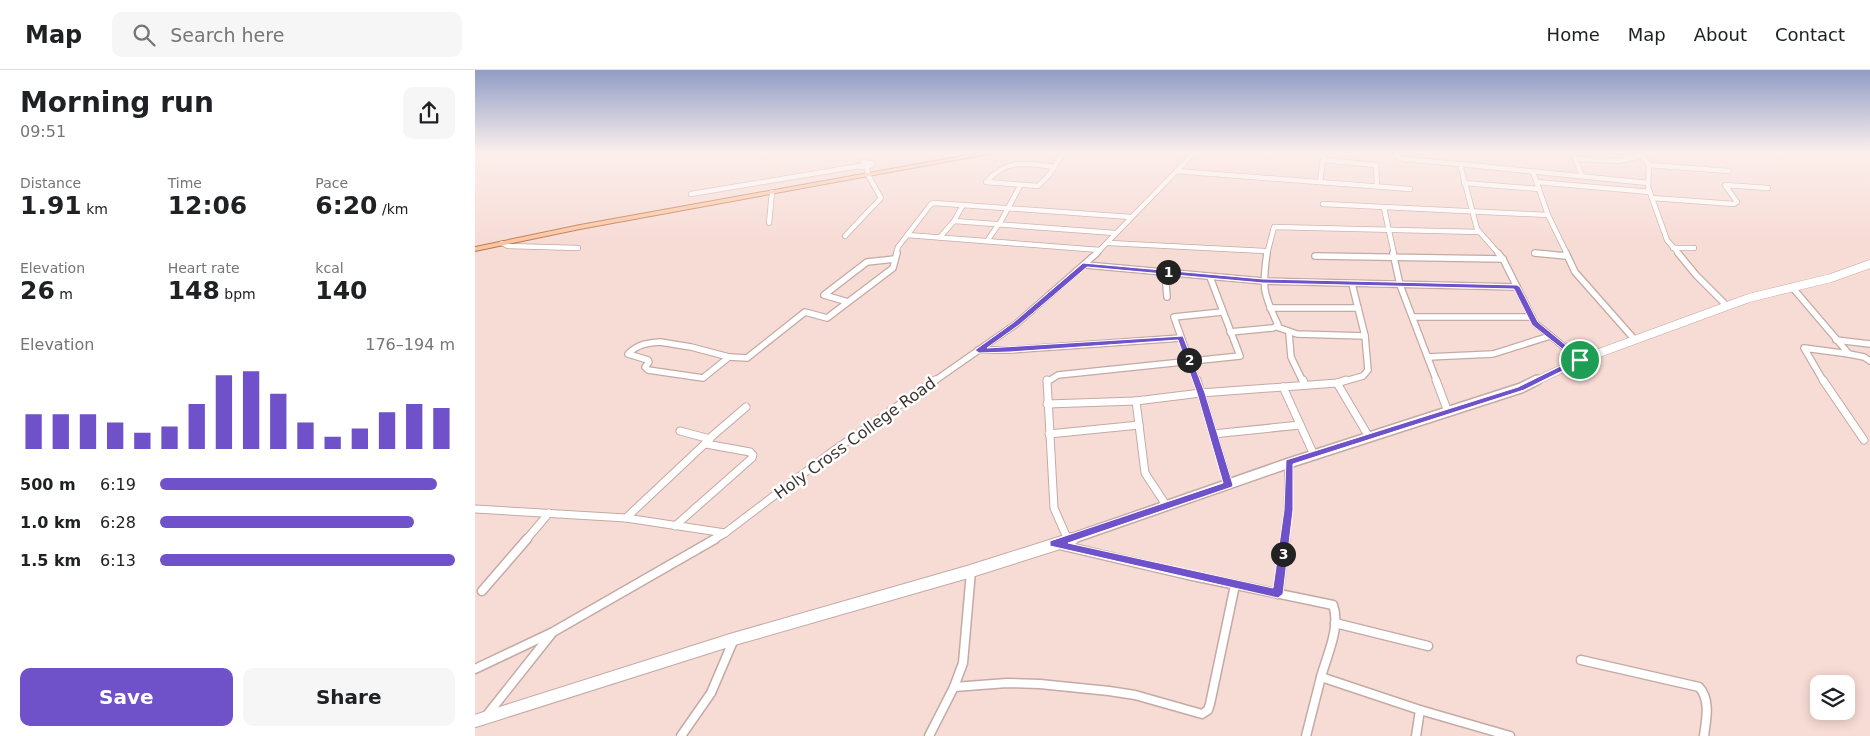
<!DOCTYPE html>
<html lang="en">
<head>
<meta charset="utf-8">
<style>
  body { margin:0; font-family:"DejaVu Sans",sans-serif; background:#f6f6f6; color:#202124; height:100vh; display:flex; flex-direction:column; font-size:19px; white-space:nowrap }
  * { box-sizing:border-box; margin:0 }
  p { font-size:16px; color:#757577 }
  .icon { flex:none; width:28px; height:28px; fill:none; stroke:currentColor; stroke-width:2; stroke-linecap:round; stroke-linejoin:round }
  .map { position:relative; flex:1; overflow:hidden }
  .drawer { display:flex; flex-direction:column; background:#fff; width:475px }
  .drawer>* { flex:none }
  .controls { position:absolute; left:1335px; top:605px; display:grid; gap:10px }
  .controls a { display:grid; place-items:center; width:45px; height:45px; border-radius:10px; background:#fff; box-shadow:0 2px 12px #0003; font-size:25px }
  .pin { position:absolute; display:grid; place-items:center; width:42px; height:42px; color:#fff; margin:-21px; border:2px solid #fff; border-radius:50%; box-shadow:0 1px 5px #0007 }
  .km { position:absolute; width:25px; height:25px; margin:-12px; border-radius:50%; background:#222; color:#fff; font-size:14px; line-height:25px; text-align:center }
  .round { display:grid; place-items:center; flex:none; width:52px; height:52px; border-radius:10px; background:#f6f6f6 }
  .overview { display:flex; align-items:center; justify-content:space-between; height:85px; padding:0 20px }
  h1 { font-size:28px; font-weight:700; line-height:38px }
  .figures { display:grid; grid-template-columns:repeat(3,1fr); gap:8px; height:85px; padding:5px 20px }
  .figures div { display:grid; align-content:center }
  .figures b { font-size:25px; font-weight:700 }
  .figures small { font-size:14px; font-weight:400 }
  .figures p { font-size:14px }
  .chart { height:140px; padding:10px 20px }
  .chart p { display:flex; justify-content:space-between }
  .chart svg { width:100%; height:90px; margin-top:5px; stroke:#6f51ca; stroke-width:6 }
  .cta { display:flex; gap:10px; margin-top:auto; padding:10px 20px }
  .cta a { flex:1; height:58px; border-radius:10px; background:#6f51ca; color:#fff; font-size:20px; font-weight:700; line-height:58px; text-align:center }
  .cta a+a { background:#f6f6f6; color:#202124 }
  ul { padding:0 20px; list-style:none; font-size:16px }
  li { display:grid; grid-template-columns:80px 60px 1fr; align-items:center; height:38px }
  li i { height:12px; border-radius:6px; background:#6f51ca }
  header { display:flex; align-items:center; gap:30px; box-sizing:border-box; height:70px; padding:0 25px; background:#fff; border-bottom:1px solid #e0e0e0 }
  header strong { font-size:24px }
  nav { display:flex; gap:28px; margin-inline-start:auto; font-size:18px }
  .search { width:350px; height:45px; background:#f6f6f6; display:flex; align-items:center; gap:12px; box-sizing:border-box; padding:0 18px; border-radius:10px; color:#757577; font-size:19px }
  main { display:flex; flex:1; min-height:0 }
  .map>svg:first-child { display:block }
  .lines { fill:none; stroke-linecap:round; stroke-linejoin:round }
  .street-far3-casing { stroke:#c4aaa4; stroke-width:6 }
  .street-far2-casing { stroke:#c4aaa4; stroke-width:8 }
  .street-far1-casing { stroke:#c4aaa4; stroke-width:9 }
  .street-casing { stroke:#c4aaa4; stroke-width:11 }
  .secondary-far2-casing { stroke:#c4aaa4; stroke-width:9 }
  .secondary-far1-casing { stroke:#c4aaa4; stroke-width:12 }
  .secondary-casing { stroke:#c4aaa4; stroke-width:14 }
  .primary-casing { stroke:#b9784f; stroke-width:2 }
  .street-far3 { stroke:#fff; stroke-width:4.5 }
  .street-far2 { stroke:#fff; stroke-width:5.5 }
  .street-far1 { stroke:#fff; stroke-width:7 }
  .street { stroke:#fff; stroke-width:8 }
  .secondary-far2 { stroke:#fff; stroke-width:8 }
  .secondary-far1 { stroke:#fff; stroke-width:9 }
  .secondary { stroke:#fff; stroke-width:12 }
  .primary { fill:#fdc4a0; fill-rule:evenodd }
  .route { fill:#6f51ca; stroke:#fff; fill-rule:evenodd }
  .labels { text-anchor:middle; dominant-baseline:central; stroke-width:5; stroke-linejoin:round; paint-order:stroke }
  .street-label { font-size:16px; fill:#3d3330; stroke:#fff }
</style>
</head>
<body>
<header>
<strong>Map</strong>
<div class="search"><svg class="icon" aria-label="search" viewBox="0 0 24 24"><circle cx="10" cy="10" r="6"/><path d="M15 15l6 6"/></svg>Search here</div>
<nav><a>Home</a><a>Map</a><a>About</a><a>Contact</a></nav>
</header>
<main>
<section class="drawer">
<div class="overview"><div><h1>Morning run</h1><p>09:51</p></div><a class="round"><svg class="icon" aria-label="share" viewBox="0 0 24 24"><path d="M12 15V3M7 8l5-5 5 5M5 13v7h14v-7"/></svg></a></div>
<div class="figures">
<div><p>Distance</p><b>1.91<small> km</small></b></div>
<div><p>Time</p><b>12:06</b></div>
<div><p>Pace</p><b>6:20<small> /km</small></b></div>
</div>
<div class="figures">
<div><p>Elevation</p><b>26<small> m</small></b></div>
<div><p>Heart rate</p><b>148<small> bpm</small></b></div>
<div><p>kcal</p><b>140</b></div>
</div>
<div class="chart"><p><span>Elevation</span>176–194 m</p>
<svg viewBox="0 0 160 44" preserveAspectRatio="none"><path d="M5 44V27M15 44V27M25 44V27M35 44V31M45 44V36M55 44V33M65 44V22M75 44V8M85 44V6M95 44V17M105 44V31M115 44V38M125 44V34M135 44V26M145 44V22M155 44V24"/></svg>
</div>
<ul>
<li><b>500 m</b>6:19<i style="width:94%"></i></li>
<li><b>1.0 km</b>6:28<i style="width:86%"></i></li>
<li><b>1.5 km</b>6:13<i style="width:100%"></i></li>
</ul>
<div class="cta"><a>Save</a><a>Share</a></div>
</section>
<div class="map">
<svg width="1395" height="666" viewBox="0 0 1395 666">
  <rect width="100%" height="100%" fill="#f7dbd5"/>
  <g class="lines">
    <g class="street-far3-casing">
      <g id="street-far3">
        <polyline points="920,81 923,87 928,89 985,94 1002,159 1024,184"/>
        <polyline points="1097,81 1107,106"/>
        <polyline points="1164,81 1174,95 1173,117 1192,170 1204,184"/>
        <polyline points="1101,89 1143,91 1167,86"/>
        <polyline points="849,90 901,95 902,116"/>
        <polygon points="389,92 398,94 392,97 385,97"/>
        <polyline points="985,94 1173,113"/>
        <polyline points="1174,95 1254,101"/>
        <path d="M579,97C550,93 533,88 511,112L563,116L574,105L589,81"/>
        <polyline points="701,101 935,119"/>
        <polyline points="1058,102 1073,145 1092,184"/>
        <polyline points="845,112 849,82"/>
        <polyline points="1062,112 1175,122"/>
        <polyline points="989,113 1064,119"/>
        <polyline points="216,124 384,96"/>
        <polyline points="1177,128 1259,134 1262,132 1250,115 1293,118"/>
        <polyline points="848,134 1073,145"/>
        <polyline points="909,138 919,184"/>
        <polyline points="479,151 640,163"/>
        <polyline points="294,153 297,122"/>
        <polyline points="432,165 625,180"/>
        <polyline points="370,166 406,128 393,105 392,97"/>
        <polyline points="465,167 479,151 488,135"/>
        <polyline points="512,171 526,151 545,116"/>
        <polyline points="27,173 33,176 103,178"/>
        <polyline points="634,173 790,181 792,184"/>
        <polyline points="1198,178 1219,178"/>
        <polyline points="1059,183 1073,184"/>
        <polyline points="421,184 423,177 456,134 459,133 656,147"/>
        <polyline points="621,184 721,81"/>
        <polyline points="792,184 799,157 1004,162"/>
      </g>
    </g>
    <g class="street-far2-casing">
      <g id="street-far2">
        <polyline points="918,183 925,215 962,312"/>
        <polyline points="1023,183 1028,189 1060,253 1105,290"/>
        <polyline points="1060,183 1091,186"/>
        <polyline points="1091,183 1100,202 1160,270"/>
        <polyline points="1203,183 1221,205 1252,236"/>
        <polyline points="840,186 1028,189"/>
        <polyline points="611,195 788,211 1042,217"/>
        <polyline points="690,202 692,227"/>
        <polyline points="1317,217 1374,284 1329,278 1349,312"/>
        <polyline points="373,232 349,225 392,192 420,189"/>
        <polyline points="795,238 883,238"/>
        <polyline points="939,247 1057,247"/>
        <polyline points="802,257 822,264 890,266"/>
        <path d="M755,262L798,258L803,255C788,223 787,218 792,183"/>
        <polyline points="814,263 816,287 828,312"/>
        <polyline points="1361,270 1395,274"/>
        <path d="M185,272L216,277L254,287L228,308L173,300L170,297L174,292L173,290L153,284C163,274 172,273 185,272Z"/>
        <polyline points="503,280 535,280 706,268"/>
        <polyline points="1374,284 1389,287 1395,291"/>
        <polyline points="254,287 272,288 330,242 352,248 418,198 422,183"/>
        <polyline points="953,287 1018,284 1075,266"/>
        <polyline points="458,312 541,254 622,183"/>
        <polyline points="572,312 583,305 765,286 735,207"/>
        <polyline points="722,312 699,247 747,242"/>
        <polyline points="867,312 888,306 893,300 890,266 877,214"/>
      </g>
    </g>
    <g class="street-far1-casing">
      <g id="street-far1">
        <polyline points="572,310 579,438 593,470"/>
        <polyline points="722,310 754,415"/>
        <polyline points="828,310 830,315"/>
        <polyline points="961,310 973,342"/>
        <polyline points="1348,310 1389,370"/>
        <polyline points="862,313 894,367"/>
        <polyline points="808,317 839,385"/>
        <polyline points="572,334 661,331"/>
        <polyline points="574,364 664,355"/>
        <polyline points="738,364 825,355"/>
        <polyline points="235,368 271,337"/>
        <polyline points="691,435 670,403 661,331 726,323 862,313 871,310"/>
        <polyline points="0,439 151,448 250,463"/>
        <polyline points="151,448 235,369 205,361"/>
        <polyline points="200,456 277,388 278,385 275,382 231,374"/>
        <polyline points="51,470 74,443"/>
        <polyline points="238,470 250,463 354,384 460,310"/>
        <polyline points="809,470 813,440 814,393"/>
      </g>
    </g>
    <g class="street-casing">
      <g id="street">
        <path d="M585,475L713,505L858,535C866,557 852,585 846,607L945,640L1035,666"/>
        <polyline points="7,521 52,469"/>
        <polyline points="803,524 810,469"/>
        <polyline points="860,553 953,576"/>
        <path d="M1106,590L1224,617C1236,630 1231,650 1229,666"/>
        <polyline points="0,599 78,562 240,469"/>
        <polyline points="479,617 532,613 565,614 634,621 660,625 727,644 733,640 735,634 760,515"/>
        <polyline points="12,645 77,563"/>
        <polyline points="206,666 236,623 259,569"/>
        <polyline points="454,666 479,617 488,593 496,501"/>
        <polyline points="831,666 846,607"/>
        <polyline points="941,666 945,640"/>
      </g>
    </g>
    <g class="secondary-far2-casing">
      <polyline id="secondary-far2" points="1059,312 1105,290 1274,228 1356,208 1395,194"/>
    </g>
    <g class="secondary-far1-casing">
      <polyline id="secondary-far1" points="593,470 814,393 1046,318 1062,310"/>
    </g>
    <g class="secondary-casing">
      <polyline id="secondary" points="0,651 259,569 496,501 597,469"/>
    </g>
    <g class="primary-casing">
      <polygon id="primary" points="515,81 530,81 105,159 0,181 0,177 105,155"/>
    </g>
    <use href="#street-far3" class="street-far3"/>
    <use href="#street-far2" class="street-far2"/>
    <use href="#street-far1" class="street-far1"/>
    <use href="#street" class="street"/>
    <use href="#secondary-far2" class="secondary-far2"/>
    <use href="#secondary-far1" class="secondary-far1"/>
    <use href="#secondary" class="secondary"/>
    <use href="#primary" class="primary"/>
  </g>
  <linearGradient id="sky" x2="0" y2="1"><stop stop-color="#909dc5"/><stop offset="0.47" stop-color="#fbefec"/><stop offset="1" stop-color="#fbefec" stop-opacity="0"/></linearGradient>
  <rect width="1395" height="174" fill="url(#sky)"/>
  <path class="route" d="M608,193L788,209L1042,215L1045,217L1063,252L1109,290L1049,320L818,394V440L808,524L803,528L575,476V471L748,413L722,323L703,270L535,282L504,283L500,280L539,252ZM612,197L788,213L1039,219L1057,255L1100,289L1043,317L811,390L809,440L798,518L593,473L757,417L758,415L730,323L708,266L512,278L544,255Z"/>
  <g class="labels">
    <g class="street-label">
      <text transform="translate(380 368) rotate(-36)">Holy Cross College Road</text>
    </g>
  </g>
</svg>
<div class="controls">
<a><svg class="icon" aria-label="layers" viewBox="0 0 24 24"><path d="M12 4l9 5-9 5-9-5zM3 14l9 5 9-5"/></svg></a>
</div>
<div class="pin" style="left:1105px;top:290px;background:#1e9e55"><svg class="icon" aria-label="arrive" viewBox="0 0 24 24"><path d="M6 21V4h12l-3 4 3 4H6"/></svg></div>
<b class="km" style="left:693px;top:202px">1</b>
<b class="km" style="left:714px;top:290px">2</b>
<b class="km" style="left:808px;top:484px">3</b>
</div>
</main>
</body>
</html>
